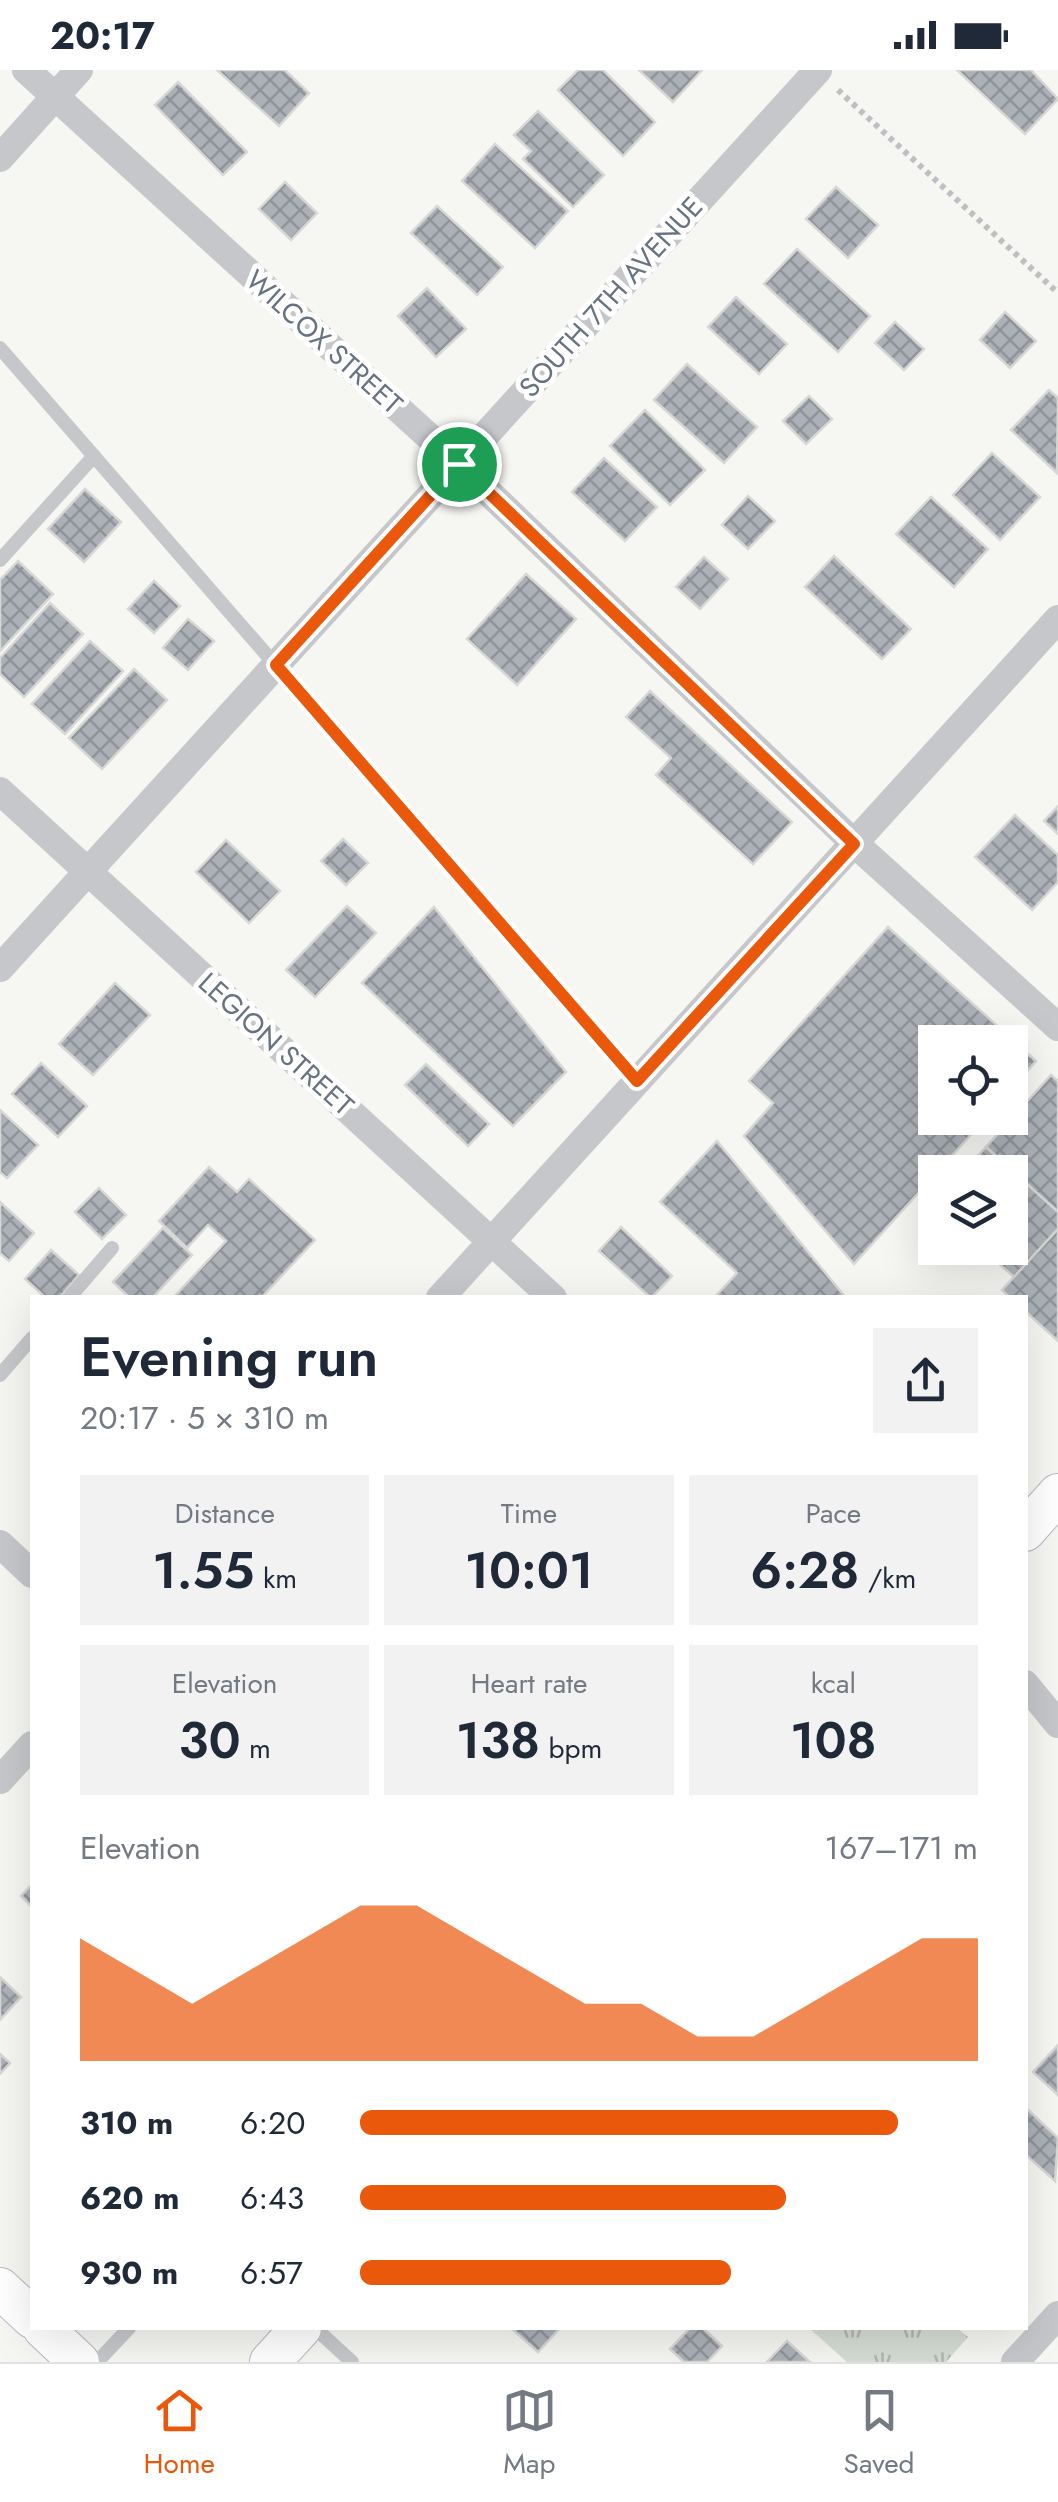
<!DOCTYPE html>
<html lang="en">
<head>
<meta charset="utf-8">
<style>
  body { margin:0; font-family:Jost,sans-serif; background:#f2f2f3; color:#1f2937; height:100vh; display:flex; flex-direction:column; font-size:38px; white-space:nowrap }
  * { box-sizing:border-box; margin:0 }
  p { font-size:32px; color:#747a83 }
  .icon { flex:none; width:55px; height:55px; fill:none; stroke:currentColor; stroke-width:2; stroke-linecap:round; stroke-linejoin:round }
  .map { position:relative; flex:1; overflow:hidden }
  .panel { position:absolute; left:30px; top:1225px; width:998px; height:1035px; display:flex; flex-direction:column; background:#fff; border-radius:0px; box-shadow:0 10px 40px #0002 }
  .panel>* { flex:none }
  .buttons { position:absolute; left:918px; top:955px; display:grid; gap:20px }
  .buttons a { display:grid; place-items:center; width:110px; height:110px; border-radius:0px; background:#fff; box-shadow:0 10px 40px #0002; font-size:50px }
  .pin { position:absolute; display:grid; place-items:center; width:85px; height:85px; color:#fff; margin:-42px; border:5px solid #fff; border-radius:50%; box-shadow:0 2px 10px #0007 }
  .round { display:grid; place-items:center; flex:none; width:105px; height:105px; border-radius:0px; background:#f2f2f3 }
  .overview { display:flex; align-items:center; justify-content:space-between; height:170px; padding:0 50px }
  h1 { font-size:55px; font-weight:600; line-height:75px }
  .metrics { display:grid; grid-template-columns:repeat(3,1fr); gap:15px; height:170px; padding:10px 50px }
  .metrics div { display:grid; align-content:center; border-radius:0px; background:#f2f2f3; text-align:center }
  .metrics b { font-size:50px; font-weight:600 }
  .metrics small { font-size:28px; font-weight:400 }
  .metrics p { font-size:28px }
  .chart { height:280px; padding:20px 50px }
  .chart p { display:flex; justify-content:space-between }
  .chart svg { width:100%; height:180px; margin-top:10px; fill:#ea580c; opacity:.7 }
  ul { padding:0 50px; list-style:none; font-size:32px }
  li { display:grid; grid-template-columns:160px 120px 1fr; align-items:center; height:75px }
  li i { height:25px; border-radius:12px; background:#ea580c }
  .status { display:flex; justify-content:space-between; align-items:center; height:70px; padding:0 50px; background:#fff; direction:ltr }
  .status svg { height:28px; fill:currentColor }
  .tabs { display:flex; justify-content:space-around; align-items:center; height:140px; border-top:2px solid #e0e1e3; background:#fff; font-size:28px; color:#747a83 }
  .tabs a { display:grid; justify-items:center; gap:5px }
  .tabs .current { color:#ea580c }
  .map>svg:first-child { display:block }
  .park { fill:url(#park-tufts) }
  .building { fill:url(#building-cross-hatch); stroke:#d7d8d6; stroke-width:2.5 }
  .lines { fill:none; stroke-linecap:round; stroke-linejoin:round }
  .secondary-casing { stroke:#b7babf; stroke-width:42 }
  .path { stroke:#bebfc2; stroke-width:6; stroke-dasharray:5 5; stroke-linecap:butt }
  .lane { stroke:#c5c7cb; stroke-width:14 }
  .street { stroke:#c5c7cb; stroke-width:28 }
  .secondary { stroke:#fff; stroke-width:40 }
  .route-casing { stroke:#fff; stroke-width:20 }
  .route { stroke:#ea580c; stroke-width:12 }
  .labels { text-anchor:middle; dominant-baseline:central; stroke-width:10; stroke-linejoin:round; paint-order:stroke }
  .street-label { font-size:28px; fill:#677282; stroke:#fff }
</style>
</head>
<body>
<div class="status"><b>20:17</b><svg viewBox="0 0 49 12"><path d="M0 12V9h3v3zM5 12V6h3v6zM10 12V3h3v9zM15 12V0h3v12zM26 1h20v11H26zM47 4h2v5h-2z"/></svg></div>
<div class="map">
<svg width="1058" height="2292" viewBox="0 0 1058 2292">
  <defs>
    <pattern id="park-tufts" width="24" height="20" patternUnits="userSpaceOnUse" patternTransform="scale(2.5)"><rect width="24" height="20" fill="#d6ddd4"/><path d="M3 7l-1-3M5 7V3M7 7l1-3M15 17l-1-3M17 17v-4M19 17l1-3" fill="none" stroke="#b1b8b1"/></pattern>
    <pattern id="building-cross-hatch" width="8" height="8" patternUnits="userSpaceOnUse" patternTransform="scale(2.5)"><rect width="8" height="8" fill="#abb1b7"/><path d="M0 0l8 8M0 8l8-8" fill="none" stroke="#8f949a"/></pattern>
  </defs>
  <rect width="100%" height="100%" fill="#f6f6f3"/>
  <polygon class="park" points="809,2258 957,2258 968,2267 946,2292 847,2292"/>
  <g class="building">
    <polygon points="217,0 285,0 309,23 279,56"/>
    <polygon points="578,0 603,0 655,52 623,86 558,20"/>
    <polygon points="639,0 702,0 673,32"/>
    <polygon points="957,0 1031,0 1058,29 1025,64"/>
    <polygon points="178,12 247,82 223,105 155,35"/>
    <polygon points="538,41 604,105 573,137 523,89 531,81 514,65"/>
    <polygon points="495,74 568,141 535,178 462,111"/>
    <polygon points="285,112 317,143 291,170 259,139"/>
    <polygon points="836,117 878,155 848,188 806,149"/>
    <polygon points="437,136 503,197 477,225 411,163"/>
    <polygon points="797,179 870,246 838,282 764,214"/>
    <polygon points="427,218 466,259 436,287 398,246"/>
    <polygon points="736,227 787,274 759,304 708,257"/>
    <polygon points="1005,242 1036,271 1010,298 980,270"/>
    <polygon points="895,252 924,279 904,300 875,273"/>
    <polygon points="687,294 757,357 724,393 654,330"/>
    <polygon points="1049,320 1058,328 1057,403 1011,360"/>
    <polygon points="809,326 832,349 806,374 783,351"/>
    <polygon points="645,340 705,400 670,435 610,376"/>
    <polygon points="992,383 1040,427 1000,470 953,425"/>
    <polygon points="604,388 657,437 625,471 572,422"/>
    <polygon points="85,419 121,452 84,492 48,459"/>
    <polygon points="748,426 775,451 748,479 722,455"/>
    <polygon points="931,427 988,479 954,517 896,464"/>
    <polygon points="834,486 911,559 882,589 805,517"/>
    <polygon points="704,487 728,509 700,539 676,517"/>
    <polygon points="18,491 53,524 0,581 0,510"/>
    <polygon points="526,504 576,549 517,615 467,569"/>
    <polygon points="154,511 180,536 154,563 128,539"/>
    <polygon points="50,533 83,564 24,627 0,604 0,588"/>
    <polygon points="188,549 214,571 188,600 163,578"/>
    <polygon points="90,571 123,601 65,664 32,634"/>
    <polygon points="134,599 167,630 102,699 69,668"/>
    <polygon points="650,621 792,752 753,794 656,705 671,688 626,647"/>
    <polygon points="1058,736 1058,764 1044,751"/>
    <polygon points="1015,745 1058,785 1058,812 1032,840 975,787"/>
    <polygon points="343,769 368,793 346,815 321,791"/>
    <polygon points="226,770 280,821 249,853 196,802"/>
    <polygon points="347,836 376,863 315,927 286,900"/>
    <polygon points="434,837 566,1002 513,1056 362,913"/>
    <polygon points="888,857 1036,991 1010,1021 1010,972 935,972 935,1048 986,1048 854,1194 744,1066 773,1033 749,1011"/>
    <polygon points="115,913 150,945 93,1005 59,974"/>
    <polygon points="41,993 87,1036 58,1067 12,1024"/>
    <polygon points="426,994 489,1054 468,1076 405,1015"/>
    <polygon points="1051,1005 1058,1011 1058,1142 986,1077"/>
    <polygon points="0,1040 38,1075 7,1108 0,1102"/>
    <polygon points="717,1071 846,1228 714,1228 737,1203 660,1132"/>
    <polygon points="986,1077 1058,1142 1058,1159 1014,1207 981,1178 1010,1178 1010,1102 963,1102"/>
    <polygon points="209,1097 237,1122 249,1109 315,1170 261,1228 173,1228 226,1171 208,1155 187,1178 159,1151"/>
    <polygon points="99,1118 126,1145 102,1169 75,1142"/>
    <polygon points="0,1132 34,1163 9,1191 0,1183"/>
    <polygon points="621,1157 672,1206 651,1228 599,1181"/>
    <polygon points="163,1158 192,1185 152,1228 130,1228 113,1212"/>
    <polygon points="1058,1159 1058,1271 1025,1241 1025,1228 1010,1228 1002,1220"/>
    <polygon points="51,1180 79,1205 59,1228 46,1228 25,1209"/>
    <polygon points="32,1814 32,1837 21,1826"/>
    <polygon points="0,1907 21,1927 0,1950"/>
    <polygon points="1058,1975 1058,2025 1033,2002"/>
    <polygon points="0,1984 10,1993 0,2004"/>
    <polygon points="1025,2037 1058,2068 1055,2111 1025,2084"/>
    <polygon points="511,2258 560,2258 538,2282"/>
    <polygon points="690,2258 703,2258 722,2276 707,2292 684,2292 670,2279"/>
    <polygon points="787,2271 810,2292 767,2292"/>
  </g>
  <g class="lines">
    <g class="secondary-casing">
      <g id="secondary">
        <polyline points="1025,1461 1058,1424"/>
        <polyline points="0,2218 32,2248"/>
        <polyline points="43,2258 79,2292"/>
        <polyline points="270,2292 301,2258"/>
      </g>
    </g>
    <polyline class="path" points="838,20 1058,223"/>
    <g class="lane">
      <polyline points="0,278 637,1011"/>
      <polyline points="0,490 94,386"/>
      <polyline points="69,1228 112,1178"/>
      <polyline points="0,1305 32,1268"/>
      <polyline points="315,2258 352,2292"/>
      <polyline points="97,2292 129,2258"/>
    </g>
    <g class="street">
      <polyline points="26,0 459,394 854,773 1058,957"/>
      <polyline points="0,88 79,0"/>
      <polyline points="0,721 553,1228"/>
      <polyline points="0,898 818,0"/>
      <polyline points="440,1228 1058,549"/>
      <polyline points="0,1474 32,1504"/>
      <polyline points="1025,1614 1058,1654"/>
      <polyline points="0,1710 32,1675"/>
      <polyline points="1015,2292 1058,2245"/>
    </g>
    <use href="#secondary" class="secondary"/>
  </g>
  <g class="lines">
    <g class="route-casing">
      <polygon id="route" points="459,394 854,774 637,1011 276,595"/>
    </g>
    <use href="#route" class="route"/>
  </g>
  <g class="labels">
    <g class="street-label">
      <text transform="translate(611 227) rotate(-48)">SOUTH 7TH AVENUE</text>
      <text transform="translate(324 272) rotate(42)">WILCOX STREET</text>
      <text transform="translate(276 974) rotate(42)">LEGION STREET</text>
    </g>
  </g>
</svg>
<div class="buttons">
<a><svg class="icon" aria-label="locate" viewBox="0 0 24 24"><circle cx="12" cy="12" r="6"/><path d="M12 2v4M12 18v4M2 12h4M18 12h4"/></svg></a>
<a><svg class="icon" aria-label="layers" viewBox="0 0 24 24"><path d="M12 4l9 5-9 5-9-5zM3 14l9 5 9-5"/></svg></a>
</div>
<div class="pin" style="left:459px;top:394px;background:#1e9e55"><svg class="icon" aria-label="arrive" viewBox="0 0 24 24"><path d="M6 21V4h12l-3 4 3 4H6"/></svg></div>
<section class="panel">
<div class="overview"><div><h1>Evening run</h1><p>20:17 · 5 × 310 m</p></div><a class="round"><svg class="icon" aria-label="share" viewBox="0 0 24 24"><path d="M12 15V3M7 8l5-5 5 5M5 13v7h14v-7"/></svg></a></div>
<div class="metrics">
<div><p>Distance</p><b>1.55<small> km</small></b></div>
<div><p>Time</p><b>10:01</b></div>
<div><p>Pace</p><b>6:28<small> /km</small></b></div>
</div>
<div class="metrics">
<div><p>Elevation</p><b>30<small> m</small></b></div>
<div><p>Heart rate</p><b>138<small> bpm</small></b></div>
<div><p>kcal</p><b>108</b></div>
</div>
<div class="chart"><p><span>Elevation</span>167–171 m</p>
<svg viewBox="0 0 160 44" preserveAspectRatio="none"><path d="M0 44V14L10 22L20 30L30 22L40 14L50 6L60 6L70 14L80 22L90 30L100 30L110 38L120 38L130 30L140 22L150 14L160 14V44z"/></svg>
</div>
<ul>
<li><b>310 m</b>6:20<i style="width:87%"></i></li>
<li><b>620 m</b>6:43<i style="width:69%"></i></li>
<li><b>930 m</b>6:57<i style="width:60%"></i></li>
</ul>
</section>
</div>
<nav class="tabs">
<a class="current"><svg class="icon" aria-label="home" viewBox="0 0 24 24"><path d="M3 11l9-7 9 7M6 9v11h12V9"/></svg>Home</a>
<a><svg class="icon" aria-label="map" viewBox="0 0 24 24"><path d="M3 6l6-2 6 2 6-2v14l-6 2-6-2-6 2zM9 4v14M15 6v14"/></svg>Map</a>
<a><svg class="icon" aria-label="saved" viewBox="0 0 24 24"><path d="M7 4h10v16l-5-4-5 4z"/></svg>Saved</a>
</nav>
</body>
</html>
